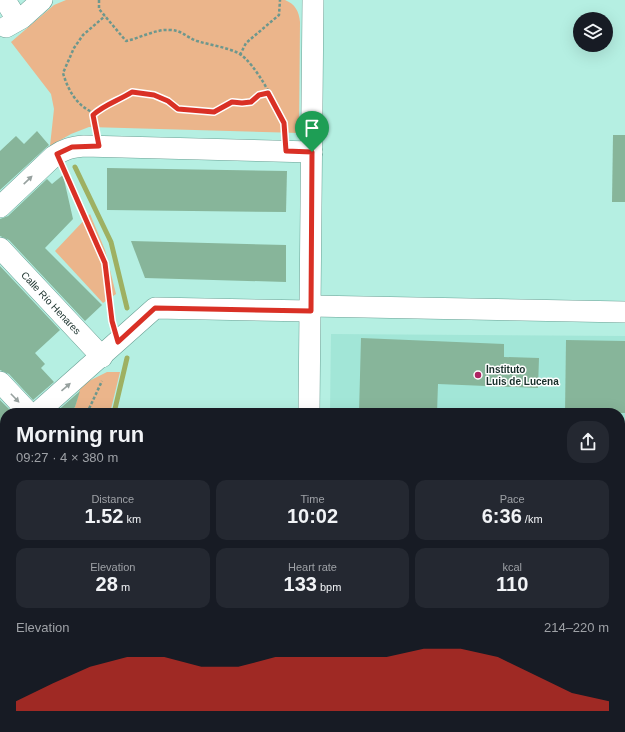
<!DOCTYPE html>
<html lang="en">
<head>
<meta charset="utf-8">
<style>
  body { margin:0; font-family:Helvetica,sans-serif; background:#242831; color:#f1f3f6; height:100vh; display:flex; flex-direction:column; font-size:15px; white-space:nowrap }
  * { box-sizing:border-box; margin:0 }
  p { font-size:13px; color:#9ea1a6 }
  .icon { flex:none; width:22px; height:22px; fill:none; stroke:currentColor; stroke-width:2; stroke-linecap:round; stroke-linejoin:round }
  .map { position:relative; flex:1; overflow:hidden }
  .panel { position:absolute; left:0px; top:408px; width:625px; height:324px; display:flex; flex-direction:column; background:#171b24; border-radius:16px 16px 0 0; box-shadow:0 4px 16px #0002 }
  .panel>* { flex:none }
  .tools { position:absolute; left:573px; top:12px; display:grid; gap:8px }
  .tools a { display:grid; place-items:center; width:40px; height:40px; border-radius:50%; background:#171b24; box-shadow:0 4px 16px #0002; font-size:20px }
  .pin { position:absolute; display:grid; place-items:center; width:34px; height:34px; color:#fff; margin:-41px -17px; border-radius:50% 50% 50% 0; rotate:-45deg; box-shadow:0 0 4px #0007 }
  .pin .icon { rotate:45deg }
  .round { display:grid; place-items:center; flex:none; width:42px; height:42px; border-radius:16px; background:#242831 }
  .summary { display:flex; align-items:center; justify-content:space-between; height:68px; padding:0 16px }
  h1 { font-size:22px; font-weight:800; line-height:30px }
  .stats { display:grid; grid-template-columns:repeat(3,1fr); gap:6px; height:68px; padding:4px 16px }
  .stats div { display:grid; align-content:center; border-radius:10px; background:#242831; text-align:center }
  .stats b { font-size:20px; font-weight:800 }
  .stats small { font-size:11px; font-weight:400 }
  .stats p { font-size:11px }
  .chart { height:112px; padding:8px 16px }
  .chart p { display:flex; justify-content:space-between }
  .chart svg { width:100%; height:72px; margin-top:4px; fill:#d93025; opacity:.7 }
  .map>svg:first-child { display:block }
  .built { fill:#a2e6d7 }
  .green { fill:#ebb58b }
  .lines { fill:none; stroke-linecap:round; stroke-linejoin:round }
  .stream { stroke:#9eb062; stroke-width:5 }
  .building { fill:#87b59a }
  .minor-casing { stroke:#69a094; stroke-width:22 }
  .major-casing { stroke:#69a094; stroke-width:24 }
  .path { stroke:#6d978d; stroke-width:2.5; stroke-dasharray:3 2; stroke-linecap:butt }
  .minor { stroke:#fff; stroke-width:21 }
  .major { stroke:#fff; stroke-width:22 }
  .rail { stroke:#587d75; stroke-width:3; stroke-dasharray:8 4; stroke-linecap:butt }
  .oneway { fill:#97a19f }
  .route-casing { stroke:#fff; stroke-width:8 }
  .route { stroke:#d93025; stroke-width:5 }
  .poi-dot { fill:#ae2362; stroke:#fff; stroke-width:1.5 }
  .labels { text-anchor:middle; dominant-baseline:central; stroke-width:3; stroke-linejoin:round; paint-order:stroke }
  .street-label { font-size:10px; fill:#182f2a; stroke:#fff }
  .poi-label { font-size:10px; font-weight:bold; fill:#182f2a; stroke:#fff; text-anchor:start }
</style>
</head>
<body>
<div class="map">
<svg width="625" height="732" viewBox="0 0 625 732">
  <rect width="100%" height="100%" fill="#b5efe2"/>
  <g class="built">
    <polygon points="331,334 625,336 625,472 620,471 620,413 330,413"/>
    <polygon points="620,565 625,565 625,669 620,668"/>
  </g>
  <g class="green">
    <path d="M66,0H285C295,4 299,11 300,22L299,133L89,127L71,134L50,146L54,109L51,94L11,42L54,5Z"/>
    <polygon points="90,214 105,250 116,294 103,303 55,251"/>
    <polygon points="107,372 120,372 110,413 70,413 75,407 81,385"/>
  </g>
  <g class="lines">
    <g class="stream">
      <polyline points="75,167 111,242 127,308"/>
      <polyline points="114,413 127,358"/>
    </g>
  </g>
  <g class="building">
    <polygon points="37,131 49,145 0,190 0,151 16,136 24,144"/>
    <polygon points="613,135 625,135 625,202 612,202"/>
    <polygon points="107,168 287,171 286,212 107,210"/>
    <polygon points="63,175 73,219 45,248 102,305 85,321 9,240 0,236 0,219 8,216 47,179 52,184"/>
    <polygon points="131,241 286,245 286,282 145,278"/>
    <polygon points="0,266 60,330 35,353 45,364 41,368 54,382 33,400 9,374 0,370"/>
    <polygon points="361,338 504,344 504,357 539,358 538,388 438,384 437,413 359,413"/>
    <polygon points="566,340 625,341 625,413 565,413"/>
    <polygon points="80,391 75,407 70,413 55,413"/>
    <polygon points="0,400 13,413 5,413 5,423 0,427"/>
  </g>
  <g class="lines">
    <g class="minor-casing">
      <g id="minor">
        <polyline points="5,0 13,13"/>
        <polyline points="6,27 22,18 42,0"/>
        <path d="M0,207L54,156C64,149 72,147 84,146L312,152"/>
        <polyline points="0,248 102,357"/>
        <polyline points="311,306 625,312"/>
        <polyline points="0,382 29,413"/>
        <polyline points="37,413 155,308 311,311"/>
        <polyline points="309,413 313,0"/>
        <polyline points="0,444 5,440"/>
      </g>
    </g>
    <g class="major-casing">
      <g id="major">
        <polyline points="620,563 625,563"/>
        <polyline points="0,608 5,612"/>
      </g>
    </g>
    <g class="path">
      <path d="M99,0V9L126,41C140,38 156,29 169,30C182,30 186,37 197,41C210,45 226,47 238,53C255,61 283,114 285,133"/>
      <polyline points="240,55 246,43 279,15 280,0"/>
      <path d="M95,113C77,107 68,90 63,73L74,48L83,35L105,16"/>
      <polyline points="96,128 93,115 103,106 120,100 132,92 154,95 168,101 178,109 205,112 214,112 232,102 241,103 251,102 259,95 268,93"/>
      <polyline points="64,171 105,263 112,322"/>
      <polyline points="87,413 102,381"/>
      <polyline points="620,514 625,514"/>
    </g>
    <use href="#minor" class="minor"/>
    <use href="#major" class="major"/>
    <g class="rail">
      <polyline points="620,709 625,709"/>
      <polyline points="620,718 625,718"/>
      <polyline points="113,727 114,727"/>
    </g>
  </g>
  <defs><path id="oneway-solid" d="M-6-.8H1V-3.2L6.5 0L1 3.2V.8H-6Z"/></defs>
  <g class="oneway">
    <use href="#oneway-solid" transform="translate(28 180) rotate(-44)"/>
    <use href="#oneway-solid" transform="translate(66 387) rotate(-41)"/>
    <use href="#oneway-solid" transform="translate(15 398) rotate(46)"/>
  </g>
  <g class="lines">
    <g class="route-casing">
      <path id="route" d="M132,92L154,95L168,101L178,109L214,112L232,102L242,103L251,102L259,95L268,93L284,123L286,151L312,152L311,311L155,308L118,342L112,321L105,263L57,154L72,147L99,146L93,115C105,104 118,101 132,92Z"/>
    </g>
    <use href="#route" class="route"/>
  </g>
  <circle class="poi-dot" cx="478" cy="375" r="4"/>
  <g class="labels">
    <g class="street-label">
      <text transform="translate(51 303) rotate(47)">Calle Río Henares</text>
    </g>
    <g class="poi-label">
      <text x="486" y="369">Instituto<tspan x="486" dy="12">Luis de Lucena</tspan></text>
    </g>
  </g>
</svg>
<div class="tools">
<a><svg class="icon" aria-label="layers" viewBox="0 0 24 24"><path d="M12 4l9 5-9 5-9-5zM3 14l9 5 9-5"/></svg></a>
</div>
<div class="pin" style="left:312px;top:152px;background:#1e9e55"><svg class="icon" aria-label="arrive" viewBox="0 0 24 24"><path d="M6 21V4h12l-3 4 3 4H6"/></svg></div>
<section class="panel">
<div class="summary"><div><h1>Morning run</h1><p>09:27 · 4 × 380 m</p></div><a class="round"><svg class="icon" aria-label="share" viewBox="0 0 24 24"><path d="M12 15V3M7 8l5-5 5 5M5 13v7h14v-7"/></svg></a></div>
<div class="stats">
<div><p>Distance</p><b>1.52<small> km</small></b></div>
<div><p>Time</p><b>10:02</b></div>
<div><p>Pace</p><b>6:36<small> /km</small></b></div>
</div>
<div class="stats">
<div><p>Elevation</p><b>28<small> m</small></b></div>
<div><p>Heart rate</p><b>133<small> bpm</small></b></div>
<div><p>kcal</p><b>110</b></div>
</div>
<div class="chart"><p><span>Elevation</span>214–220 m</p>
<svg viewBox="0 0 160 44" preserveAspectRatio="none"><path d="M0 44V38L10 27L20 17L30 11L40 11L50 17L60 17L70 11L80 11L90 11L100 11L110 6L120 6L130 11L140 22L150 33L160 38V44z"/></svg>
</div>
</section>
</div>
</body>
</html>
